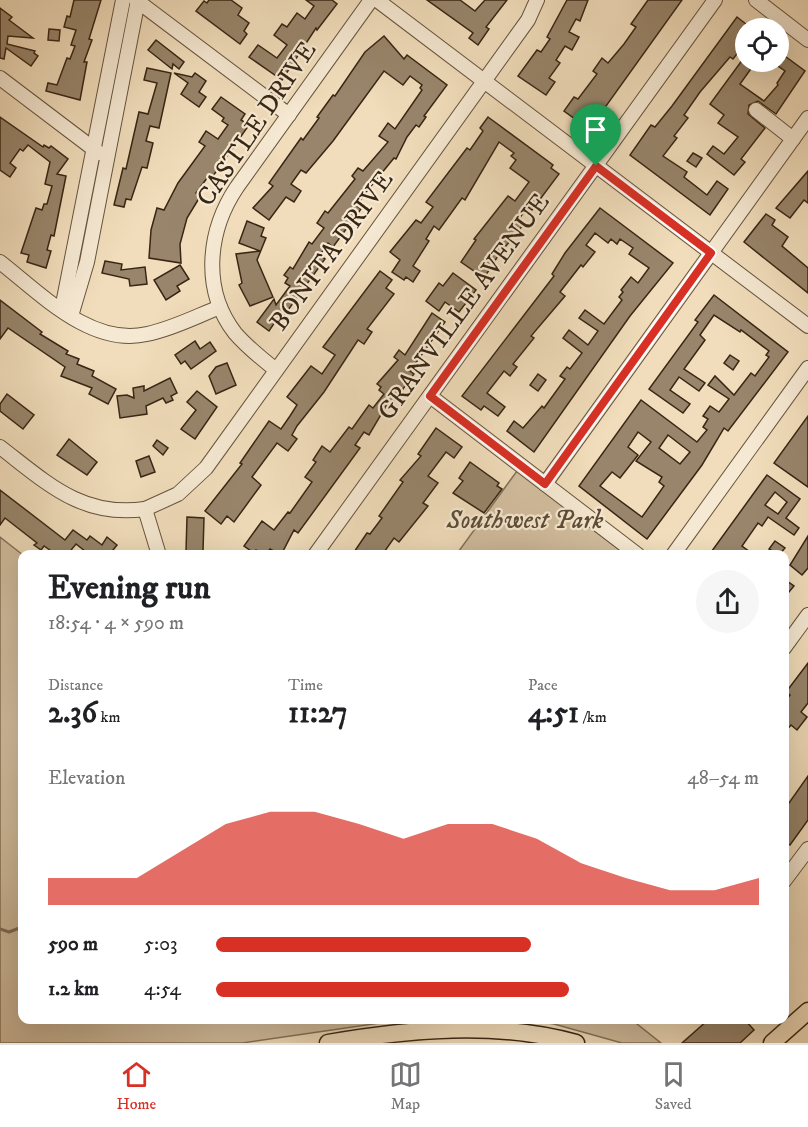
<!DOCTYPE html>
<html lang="en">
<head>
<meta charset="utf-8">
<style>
  body { margin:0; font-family:"IM FELL DW Pica",serif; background:#f6f6f6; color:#202124; height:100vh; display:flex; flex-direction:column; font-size:22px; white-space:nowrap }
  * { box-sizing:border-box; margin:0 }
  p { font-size:20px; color:#757577 }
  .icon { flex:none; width:33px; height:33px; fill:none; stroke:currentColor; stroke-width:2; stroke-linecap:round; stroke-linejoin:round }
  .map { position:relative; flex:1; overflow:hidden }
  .panel { position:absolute; left:18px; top:550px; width:771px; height:474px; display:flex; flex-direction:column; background:#fff; border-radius:12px; box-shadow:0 6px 24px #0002 }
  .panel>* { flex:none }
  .buttons { position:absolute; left:735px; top:18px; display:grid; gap:12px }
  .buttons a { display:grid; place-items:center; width:54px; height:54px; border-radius:50%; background:#fff; box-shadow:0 6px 24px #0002; font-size:30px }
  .pin { position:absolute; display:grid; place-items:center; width:51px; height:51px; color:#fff; margin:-62px -26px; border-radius:50% 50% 50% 0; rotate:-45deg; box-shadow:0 0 6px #0007 }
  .pin .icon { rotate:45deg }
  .round { display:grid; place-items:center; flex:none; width:63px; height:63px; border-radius:32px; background:#f6f6f6 }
  .overview { display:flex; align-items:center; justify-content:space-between; height:102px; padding:0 30px }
  h1 { font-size:33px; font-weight:700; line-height:45px }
  .stats { display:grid; grid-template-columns:repeat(3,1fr); gap:9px; height:102px; padding:6px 30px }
  .stats div { display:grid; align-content:center }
  .stats b { font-size:30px; font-weight:700 }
  .stats small { font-size:16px; font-weight:400 }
  .stats p { font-size:16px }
  .chart { height:168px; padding:12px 30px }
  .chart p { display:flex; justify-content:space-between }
  .chart svg { width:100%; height:108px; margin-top:6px; fill:#d93025; opacity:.7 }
  ul { padding:0 30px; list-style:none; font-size:20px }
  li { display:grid; grid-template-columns:96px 72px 1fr; align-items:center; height:45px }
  li i { height:15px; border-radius:8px; background:#d93025 }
  .dock { display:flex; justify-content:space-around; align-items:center; height:84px; border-top:2px solid #e0e0e0; background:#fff; font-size:16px; color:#757577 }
  .dock a { display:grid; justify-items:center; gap:3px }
  .dock .selected { color:#d93025 }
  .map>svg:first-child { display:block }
  .green { fill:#d2be9f; stroke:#85725a; stroke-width:1.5 }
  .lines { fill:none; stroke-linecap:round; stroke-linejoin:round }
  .stream { stroke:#816f56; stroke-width:3 }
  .building { fill:#98856b; stroke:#382614; stroke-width:1.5; fill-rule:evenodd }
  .minor-casing { stroke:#66543e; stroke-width:16 }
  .major-casing { stroke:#382614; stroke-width:19 }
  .minor { stroke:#f6e9d3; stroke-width:14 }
  .major { stroke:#f1ddbb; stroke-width:16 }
  .route-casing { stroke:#fff; stroke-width:12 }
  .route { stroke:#d93025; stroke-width:8 }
  .labels { text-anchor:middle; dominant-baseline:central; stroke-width:4.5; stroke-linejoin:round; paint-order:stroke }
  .street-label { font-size:26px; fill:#382614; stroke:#f6e9d3 }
  .park-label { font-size:26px; font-style:italic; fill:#5e4c37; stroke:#f6e9d3 }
</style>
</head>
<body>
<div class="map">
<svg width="808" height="1043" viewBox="0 0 808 1043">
  <rect width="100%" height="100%" fill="#f1ddbb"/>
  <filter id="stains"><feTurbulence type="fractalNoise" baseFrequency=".00333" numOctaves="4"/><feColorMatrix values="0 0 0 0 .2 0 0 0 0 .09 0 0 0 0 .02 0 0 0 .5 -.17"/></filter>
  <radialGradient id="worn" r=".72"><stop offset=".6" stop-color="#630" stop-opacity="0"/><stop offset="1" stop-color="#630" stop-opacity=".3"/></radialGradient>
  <g class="green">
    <polygon points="517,471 626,555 456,555"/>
    <polygon points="0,537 23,555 22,1020 401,1020 242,1043 0,1043"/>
    <polygon points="529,1020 632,1020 661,1043 622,1043 554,1024"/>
  </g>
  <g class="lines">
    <polyline class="stream" points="0,929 9,932 22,927"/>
  </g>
  <g class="building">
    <polygon points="74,0 101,0 89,39 92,40 84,62 87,62 80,100 46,91 48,83 57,85 67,58 70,59 75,46 71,45 76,30 64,27 67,16 70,17"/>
    <polygon points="209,0 231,0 242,8 238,15 249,23 244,31 247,34 240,44 196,11 204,1 207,3"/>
    <polygon points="306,0 332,0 337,4 317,30 316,28 282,80 249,57 258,45 277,58 287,45 274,35 282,24 287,27 297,13 305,19 314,6"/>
    <polygon points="427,0 460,0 475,11 485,0 507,0 486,27 489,29 478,45 469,38 473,33"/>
    <polygon points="567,0 588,0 580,21 576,19 569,32 579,37 572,50 565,46 556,60 560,63 549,78 555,82 546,95 518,76 537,50 541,52 550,39 547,37"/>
    <polygon points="648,0 682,0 586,134 576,126 579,122 564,111 574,97 578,99 597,74 593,71 602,58 608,63 624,44 636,27 631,24"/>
    <polygon points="0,8 12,17 9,20 33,38 8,36 7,44 35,51 34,53 38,56 31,66 6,48 4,59 0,58"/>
    <polygon points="737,17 746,24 746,42 733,59 730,57 700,92 684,115 688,118 674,136 677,138 663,156 687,172 684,177 707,195 717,181 728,189 710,215 630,155 651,125 655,127 672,106"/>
    <polygon points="49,29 60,30 59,41 48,40"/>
    <polygon points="384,36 404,59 407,55 447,85 424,116 426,117 419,127 416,125 407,137 396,159 394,158 363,196 357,206 361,209 333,247 328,243 320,255 325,259 278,324 275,322 269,331 257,322 274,299 276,305 290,286 285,283 288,278 284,275 290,267 293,269 309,242 312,244 324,228 317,223 325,211 328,213 355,179 352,176 358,168 363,171 388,142 379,136 388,123 395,129 422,90 420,88 422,85 410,76 403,85 384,71 333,141 306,173 301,170 291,184 301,191 294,202 286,197 269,220 253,208 273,186 269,183 301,138 303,140 319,118 317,117 333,95 335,96 365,52"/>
    <polygon points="156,40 184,62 179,69 173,64 172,69 148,50"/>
    <polygon points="778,51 805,71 776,114 758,101 749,105 748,114 765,128 741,159 745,162 734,175 707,154 713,146 724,154 738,137 718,123 724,115 710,104 743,59 753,66 740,84 764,101 778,85 777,83 785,71 778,66"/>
    <polygon points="147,68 171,73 159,128 150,126 146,141 153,143 147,168 142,167 131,200 126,199 124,207 114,205 123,168 126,169 139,112 148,114 157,83 144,80"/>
    <polygon points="174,73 192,77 195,73 206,81 199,92 206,97 199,107 181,94 188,83"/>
    <polygon points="221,97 245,114 241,120 249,125 213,176 210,174 196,193 201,195 187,218 180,244 181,263 149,258 151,230 157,208 164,210 178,183 205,146 199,142 206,131 218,139 228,125 222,121 224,118 212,109"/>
    <polygon points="0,117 43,147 44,145 49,148 51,146 68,159 57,174 66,176 54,236 51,235 47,250 51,251 46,268 27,262 29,255 21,253 36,208 42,210 44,204 47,204 52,186 45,184 50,162 28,145 23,151 20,149 10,163 16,168 10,177 0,170"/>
    <polygon points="488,117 553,165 551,168 559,174 532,210 528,207 518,220 524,224 506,246 505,245 484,278 461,262 476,240 474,239 508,196 515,201 529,182 510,168 516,160 511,156 514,153 499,142 465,200 462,198 439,230 434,226 426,239 429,241 413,266 420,271 413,282 406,277 404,280 392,272 400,260 390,252 416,220 421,223 433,207 426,202 467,148 470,150 483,131 480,128"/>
    <polygon points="693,153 702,158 696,167 687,161"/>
    <polygon points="808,171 808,203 804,200 790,218 776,208"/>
    <polygon points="600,208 673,263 630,316 534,452 507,431 514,421 523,428 542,406 544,408 565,379 560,376 567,367 570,369 582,353 563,338 569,330 588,345 598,331 579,318 585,310 604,324 622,300 619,297 623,292 621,290 631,277 638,283 649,268 629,254 633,248 620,239 617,244 611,239 608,243 595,233 586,245 595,252 583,267 581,265 560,292 565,296 531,336 534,338 513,364 517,367 510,376 504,371 487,393 505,407 498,416 484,406 481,410 462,396 554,276 552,274 565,253"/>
    <polygon points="766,214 775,220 772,225 788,237 782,246 808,268 808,293 744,242"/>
    <polygon points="247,221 264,228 261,236 266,238 257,260 273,297 250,306 239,285 242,283 236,254 260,251 239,243"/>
    <polygon points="105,261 122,264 121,270 145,267 147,284 130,286 129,279 102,273"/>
    <polygon points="180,265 189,279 177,286 180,291 166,300 154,280"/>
    <polygon points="380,271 392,280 386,288 394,294 367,329 372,332 364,344 358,340 324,392 297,426 292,435 297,439 288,451 277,443 252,477 261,485 234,522 227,516 221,524 205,511 242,464 240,463 269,421 281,429 290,416 297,405 287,397 311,366 322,374 335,355 323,347"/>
    <polygon points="453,273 476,290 459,312 445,302 439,311 426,301 439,283 443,286"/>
    <path d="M714,295L788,352L728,431L724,428L702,465L647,539L579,486L641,400L697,442L707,430L703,427L708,419L703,416L710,406L719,412L729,399L708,385L715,376L734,395L751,373L755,376L769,357L766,355L769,351L741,330L740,332L714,315L700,335L705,340L684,369L705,383L699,391L679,377L670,390L690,404L683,413L649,389L698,322L695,320ZM638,432L651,442L636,461L662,477L659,482L664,486L642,517L600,486L612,472L620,478L638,455L628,447ZM668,435L690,452L680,464L659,448Z"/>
    <polygon points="0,300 42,332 40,334 68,351 66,354 79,359 77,364 94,371 92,376 116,389 108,404 89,394 92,388 61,376 65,367 8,328 0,339"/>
    <polygon points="432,313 445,322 410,371 414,374 389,408 386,406 369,435 364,432 355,445 360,448 298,533 294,530 281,555 270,549 266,555 256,550 254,553 244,546 262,521 274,530 288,512 290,513 312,482 305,477 316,462 313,460 322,446 330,452 349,427 352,429 369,405 373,408 384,394 379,390 381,387 377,384 398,360 394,357 399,350 405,355"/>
    <polygon points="195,341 200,349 210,342 216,351 191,369 185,361 181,364 175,355"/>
    <polygon points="730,355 739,361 733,370 724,363"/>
    <polygon points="227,363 236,385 216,394 209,376 216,367"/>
    <polygon points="538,374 546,380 538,391 530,385"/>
    <polygon points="170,378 177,393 171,396 173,400 166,403 163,398 146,406 147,414 120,418 117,396 127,395 134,398 133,388 144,386 144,391"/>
    <polygon points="197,391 217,407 195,439 181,429 196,410 187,402"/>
    <polygon points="7,394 34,415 23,429 0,411 0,404"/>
    <polygon points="808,416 808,487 774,463"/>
    <polygon points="436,428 462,447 454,458 446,452 428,476 438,483 423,503 428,506 399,542 394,538 382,555 352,555 367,533 370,534 382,518 379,516 403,482 400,480 421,456 418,454"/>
    <polygon points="69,439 97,462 87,475 57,455"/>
    <polygon points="157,440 168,448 163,455 153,446"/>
    <polygon points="149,456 155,472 141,477 136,461"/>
    <polygon points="470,462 499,483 497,486 502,489 484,513 453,493 463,481 459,478"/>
    <path d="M767,475L800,499L786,518L799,528L794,535L768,517L762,526L758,523L742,546L754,555H709ZM775,492L787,502L778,514L765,505Z"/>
    <polygon points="0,490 65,540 73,530 87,540 90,536 102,545 107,537 117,545 109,555 90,555 76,544 67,555 57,555 44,546 41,550 34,545 37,543 5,518 0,525"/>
    <polygon points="187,517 204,518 203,551 186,551"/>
    <polygon points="808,536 808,568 802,575 790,565"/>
    <polygon points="775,541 785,548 779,555 769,549"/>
    <polygon points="784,579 794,586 784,598"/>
    <polygon points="808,663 808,703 801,712 807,717 797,730 791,725 784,733 784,702 790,695 786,692"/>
    <polygon points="808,776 808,820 790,845 784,841 784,810"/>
    <polygon points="708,1020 745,1020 754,1030 740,1043 682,1043"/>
  </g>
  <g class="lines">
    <g class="minor-casing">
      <g id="minor">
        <polyline points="136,0 289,115"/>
        <polyline points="377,0 808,326"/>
        <polyline points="756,0 808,40"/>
        <polyline points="0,78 99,153"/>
        <polyline points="756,110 793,139"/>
        <path d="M0,262C40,293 91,347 147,334C172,329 197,316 220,307"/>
        <polyline points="62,309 123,0"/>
        <polyline points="71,316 87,262 138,0"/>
        <path d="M276,370C262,359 247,347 235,333C201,289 208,230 237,187L371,0"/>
        <polyline points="430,396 638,555"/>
        <path d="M0,447C47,483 82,518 145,509L159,555"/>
        <polyline points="545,484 808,118"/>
        <polyline points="145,509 178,494 206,468 528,20 537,0"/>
        <polyline points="315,555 715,0"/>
        <polyline points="673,555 808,368"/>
        <polyline points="784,648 808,615"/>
        <polyline points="784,881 808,849"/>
      </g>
    </g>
    <g class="major-casing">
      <g id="major">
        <path d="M328,1043C409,1029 497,1021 576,1043"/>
        <polyline points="772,1043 808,1011"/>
      </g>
    </g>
    <use href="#minor" class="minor"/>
    <use href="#major" class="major"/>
  </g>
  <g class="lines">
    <g class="route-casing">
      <polygon id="route" points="596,166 711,253 545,484 430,396"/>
    </g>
    <use href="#route" class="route"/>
  </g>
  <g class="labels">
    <g class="street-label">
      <text transform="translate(257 124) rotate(-56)">CASTLE DRIVE</text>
      <text transform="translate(332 251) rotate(-54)">BONITA DRIVE</text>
      <text transform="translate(464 307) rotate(-54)">GRANVILLE AVENUE</text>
    </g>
    <g class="park-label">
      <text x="525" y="520">Southwest Park</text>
    </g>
  </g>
  <rect width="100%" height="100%" filter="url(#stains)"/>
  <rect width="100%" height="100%" fill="url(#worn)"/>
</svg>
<div class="buttons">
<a><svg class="icon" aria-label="locate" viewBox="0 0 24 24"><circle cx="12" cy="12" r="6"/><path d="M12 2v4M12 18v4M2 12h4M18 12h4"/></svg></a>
</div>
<div class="pin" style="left:596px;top:166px;background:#1e9e55"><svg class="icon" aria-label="arrive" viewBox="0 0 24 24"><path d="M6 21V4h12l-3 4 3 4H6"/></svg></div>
<section class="panel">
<div class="overview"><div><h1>Evening run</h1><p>18:54 · 4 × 590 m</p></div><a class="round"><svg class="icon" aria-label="share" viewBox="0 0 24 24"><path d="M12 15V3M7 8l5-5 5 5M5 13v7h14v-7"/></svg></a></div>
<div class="stats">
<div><p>Distance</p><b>2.36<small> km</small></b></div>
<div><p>Time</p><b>11:27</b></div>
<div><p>Pace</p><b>4:51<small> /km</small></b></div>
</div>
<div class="chart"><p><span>Elevation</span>48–54 m</p>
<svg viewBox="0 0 160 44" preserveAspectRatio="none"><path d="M0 44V33L10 33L20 33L30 22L40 11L50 6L60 6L70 11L80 17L90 11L100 11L110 17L120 27L130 33L140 38L150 38L160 33V44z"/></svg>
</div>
<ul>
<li><b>590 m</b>5:03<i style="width:58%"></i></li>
<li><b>1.2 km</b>4:54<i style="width:65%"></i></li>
</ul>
</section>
</div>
<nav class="dock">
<a class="selected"><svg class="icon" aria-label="home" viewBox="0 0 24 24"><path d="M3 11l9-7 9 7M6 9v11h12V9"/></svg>Home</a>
<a><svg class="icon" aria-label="map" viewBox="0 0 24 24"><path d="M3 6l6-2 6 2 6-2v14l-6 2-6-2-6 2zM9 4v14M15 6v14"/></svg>Map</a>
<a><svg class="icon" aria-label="saved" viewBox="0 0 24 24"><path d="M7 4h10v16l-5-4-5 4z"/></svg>Saved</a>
</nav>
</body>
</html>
